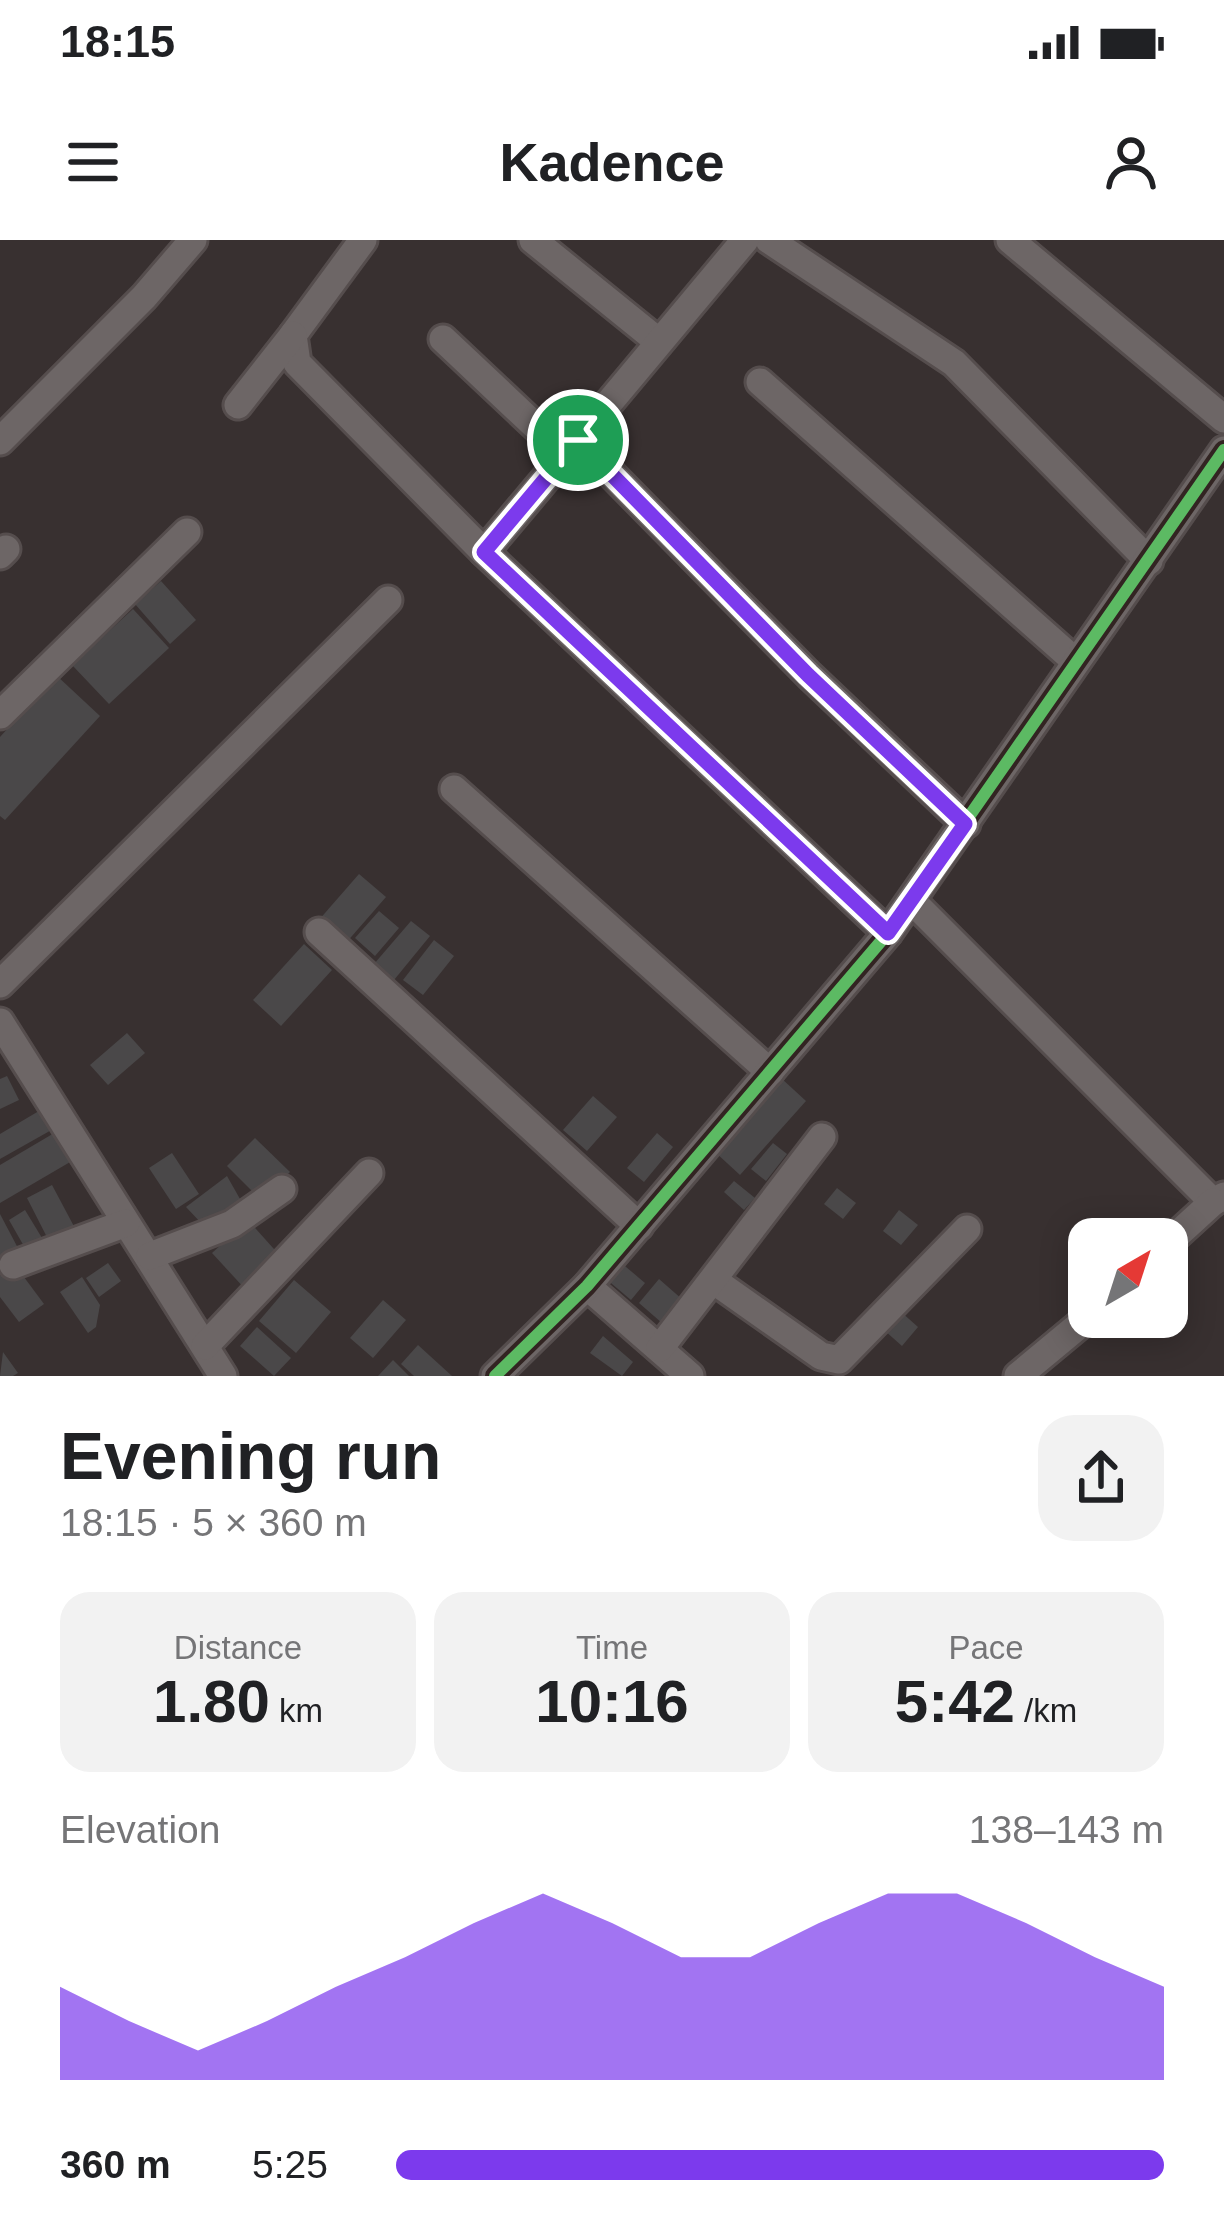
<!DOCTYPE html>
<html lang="en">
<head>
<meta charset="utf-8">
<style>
  body { margin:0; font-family:Arial,sans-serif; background:#f2f2f2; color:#202124; height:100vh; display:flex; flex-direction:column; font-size:45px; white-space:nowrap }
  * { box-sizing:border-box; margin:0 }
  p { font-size:39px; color:#757577 }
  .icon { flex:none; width:66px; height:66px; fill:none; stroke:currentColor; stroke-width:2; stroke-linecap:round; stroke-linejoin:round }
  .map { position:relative; height:1136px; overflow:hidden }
  .details { display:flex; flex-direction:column; background:#fff; flex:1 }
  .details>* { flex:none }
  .needle { width:78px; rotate:39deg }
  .fabs { position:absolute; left:1068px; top:978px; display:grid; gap:24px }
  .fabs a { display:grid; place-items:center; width:120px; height:120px; border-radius:24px; background:#fff; box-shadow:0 6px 30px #0003; font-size:60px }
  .pin { position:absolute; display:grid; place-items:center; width:102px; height:102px; color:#fff; margin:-51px; border:6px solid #fff; border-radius:50%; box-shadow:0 3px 12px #0007 }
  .round { display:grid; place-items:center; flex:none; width:126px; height:126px; border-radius:36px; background:#f2f2f2 }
  .headline { display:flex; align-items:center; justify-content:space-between; height:204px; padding:0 60px }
  h1 { font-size:66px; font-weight:800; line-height:90px }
  .figures { display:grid; grid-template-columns:repeat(3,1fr); gap:18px; height:204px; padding:12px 60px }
  .figures div { display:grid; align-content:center; border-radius:30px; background:#f2f2f2; text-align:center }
  .figures b { font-size:60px; font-weight:800 }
  .figures small { font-size:33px; font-weight:400 }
  .figures p { font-size:33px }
  .chart { height:336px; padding:24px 60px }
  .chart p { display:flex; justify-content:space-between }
  .chart svg { width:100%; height:216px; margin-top:12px; fill:#7c3aed; opacity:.7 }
  ul { padding:0 60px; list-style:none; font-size:39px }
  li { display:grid; grid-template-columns:192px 144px 1fr; align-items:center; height:90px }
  li i { height:30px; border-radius:15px; background:#7c3aed }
  .status { display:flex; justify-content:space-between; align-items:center; height:84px; padding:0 60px; background:#fff; direction:ltr }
  .status svg { height:33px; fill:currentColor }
  header { display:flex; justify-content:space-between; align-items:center; height:156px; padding:0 60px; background:#fff; font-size:54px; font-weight:800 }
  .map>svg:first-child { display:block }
  .building { fill:#4a4849 }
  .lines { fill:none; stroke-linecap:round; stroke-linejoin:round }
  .minor-casing { stroke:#554d4d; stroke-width:33 }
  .minor { stroke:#6d6666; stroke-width:27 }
  .cycleway-casing { stroke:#322422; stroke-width:20 }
  .cycleway { stroke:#5cba63; stroke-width:12 }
  .route-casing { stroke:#fff; stroke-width:24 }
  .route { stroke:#7c3aed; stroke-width:15 }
</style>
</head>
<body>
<div class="status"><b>18:15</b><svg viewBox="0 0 49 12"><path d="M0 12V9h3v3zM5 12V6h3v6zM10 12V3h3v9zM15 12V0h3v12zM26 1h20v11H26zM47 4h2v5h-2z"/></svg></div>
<header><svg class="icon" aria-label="menu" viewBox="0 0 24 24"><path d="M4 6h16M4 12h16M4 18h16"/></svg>Kadence<svg class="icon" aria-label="person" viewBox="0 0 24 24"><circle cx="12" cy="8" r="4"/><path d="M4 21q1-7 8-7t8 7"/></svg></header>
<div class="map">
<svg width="1224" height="1136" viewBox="0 0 1224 1136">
  <rect width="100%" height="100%" fill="#383030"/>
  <g class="building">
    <polygon points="161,341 196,380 170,404 135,364"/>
    <polygon points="133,369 169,408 109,464 72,425"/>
    <polygon points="56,435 100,476 5,580 0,576 0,497"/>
    <polygon points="359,634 386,657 345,704 318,681"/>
    <polygon points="379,671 399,688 375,716 355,698"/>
    <polygon points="411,681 430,696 394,740 374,724"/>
    <polygon points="434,700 454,716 423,755 403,740"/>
    <polygon points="304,704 332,730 281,786 253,760"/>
    <polygon points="127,793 145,813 108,845 90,825"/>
    <polygon points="7,836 19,860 0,869 0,839"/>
    <polygon points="781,838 806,861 740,935 715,912"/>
    <polygon points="593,856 617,877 587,911 563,890"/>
    <polygon points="44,868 55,888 0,919 0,894"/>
    <polygon points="61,889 77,918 0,963 0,925"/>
    <polygon points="657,893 673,907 644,942 627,928"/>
    <polygon points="255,898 290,932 261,960 227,926"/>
    <polygon points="773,903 787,914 766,941 751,929"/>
    <polygon points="172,913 199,954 176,969 149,928"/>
    <polygon points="227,936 240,959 203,985 186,967"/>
    <polygon points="734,941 755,958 744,970 724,952"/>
    <polygon points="52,945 77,992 51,1005 27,958"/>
    <polygon points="837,948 856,963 843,979 824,964"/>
    <polygon points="25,970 42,998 25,1008 9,980"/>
    <polygon points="899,970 918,985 901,1005 883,991"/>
    <polygon points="0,974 19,1010 0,1020"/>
    <polygon points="248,980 282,1018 246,1050 212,1013"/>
    <polygon points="619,1021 645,1043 631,1060 605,1038"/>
    <polygon points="108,1023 121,1041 99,1057 86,1038"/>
    <polygon points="15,1025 44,1064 19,1082 0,1057 0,1036"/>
    <polygon points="82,1037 100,1065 96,1087 88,1093 60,1052"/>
    <polygon points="659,1039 683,1060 662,1083 639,1063"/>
    <polygon points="294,1040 331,1072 296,1113 259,1081"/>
    <polygon points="383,1060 406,1080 373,1118 350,1098"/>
    <polygon points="900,1071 918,1087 902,1106 884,1090"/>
    <polygon points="257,1087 291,1118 274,1136 240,1106"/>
    <polygon points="603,1096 633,1122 622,1136 590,1113"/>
    <polygon points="418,1105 452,1136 414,1136 401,1124"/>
    <polygon points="3,1112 18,1133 13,1136 0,1136"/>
    <polygon points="393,1120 409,1136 378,1136"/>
  </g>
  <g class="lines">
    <g class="minor-casing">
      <g id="minor">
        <polyline points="363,0 293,95 297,123 484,312"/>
        <polyline points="533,0 659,102"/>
        <polyline points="769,0 954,123 1149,321"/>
        <polyline points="1010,0 1224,179"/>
        <polyline points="443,99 565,214"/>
        <polyline points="760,142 1075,421"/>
        <polyline points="238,165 293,95"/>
        <polyline points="578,200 745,0"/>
        <polyline points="0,201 144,57 193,0"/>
        <polyline points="0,315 6,309"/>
        <polyline points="0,475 187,292"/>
        <polyline points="454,549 770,832"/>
        <polyline points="912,661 1213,962 1224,956"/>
        <polyline points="319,692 639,986"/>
        <polyline points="888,693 484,312 578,200 809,435 966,584"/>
        <polyline points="0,744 388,360"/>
        <polyline points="0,782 223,1136"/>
        <polyline points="1167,1004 1213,962"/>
        <polyline points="150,1016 232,984 282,949"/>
        <polyline points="13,1025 126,983"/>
        <polyline points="713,1040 821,1116 839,1120 967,989"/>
        <polyline points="587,1046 690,1136"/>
        <polyline points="205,1106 369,933"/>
        <polyline points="660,1108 822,897"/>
        <polyline points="495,1136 587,1046 888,693 1224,210"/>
        <polyline points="1018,1136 1089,1077"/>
      </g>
    </g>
    <use href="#minor" class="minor"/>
    <g class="cycleway-casing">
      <g id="cycleway">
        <polyline points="888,693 484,312 578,200 809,435 966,584"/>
        <polyline points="495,1136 587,1046 888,693 1224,210"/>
      </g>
    </g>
    <use href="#cycleway" class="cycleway"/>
  </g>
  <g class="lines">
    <g class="route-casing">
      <polygon id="route" points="578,200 808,435 965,584 888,693 484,312"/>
    </g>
    <use href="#route" class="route"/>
  </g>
</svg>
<div class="fabs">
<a><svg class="needle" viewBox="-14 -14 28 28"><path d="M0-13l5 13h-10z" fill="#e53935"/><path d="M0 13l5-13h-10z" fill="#757577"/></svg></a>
</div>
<div class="pin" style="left:578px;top:200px;background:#1e9e55"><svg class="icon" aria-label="arrive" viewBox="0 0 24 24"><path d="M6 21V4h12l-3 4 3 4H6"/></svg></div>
</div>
<section class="details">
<div class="headline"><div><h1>Evening run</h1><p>18:15 · 5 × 360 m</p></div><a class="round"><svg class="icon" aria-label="share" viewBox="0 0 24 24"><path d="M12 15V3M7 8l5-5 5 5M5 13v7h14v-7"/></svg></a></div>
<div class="figures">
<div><p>Distance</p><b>1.80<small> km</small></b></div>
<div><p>Time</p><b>10:16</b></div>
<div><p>Pace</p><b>5:42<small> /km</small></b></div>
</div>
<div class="chart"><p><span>Elevation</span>138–143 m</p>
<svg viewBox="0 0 160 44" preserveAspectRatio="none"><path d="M0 44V25L10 32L20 38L30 32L40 25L50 19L60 12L70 6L80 12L90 19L100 19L110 12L120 6L130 6L140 12L150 19L160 25V44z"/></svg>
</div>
<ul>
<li><b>360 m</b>5:25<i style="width:100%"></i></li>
</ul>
</section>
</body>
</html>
